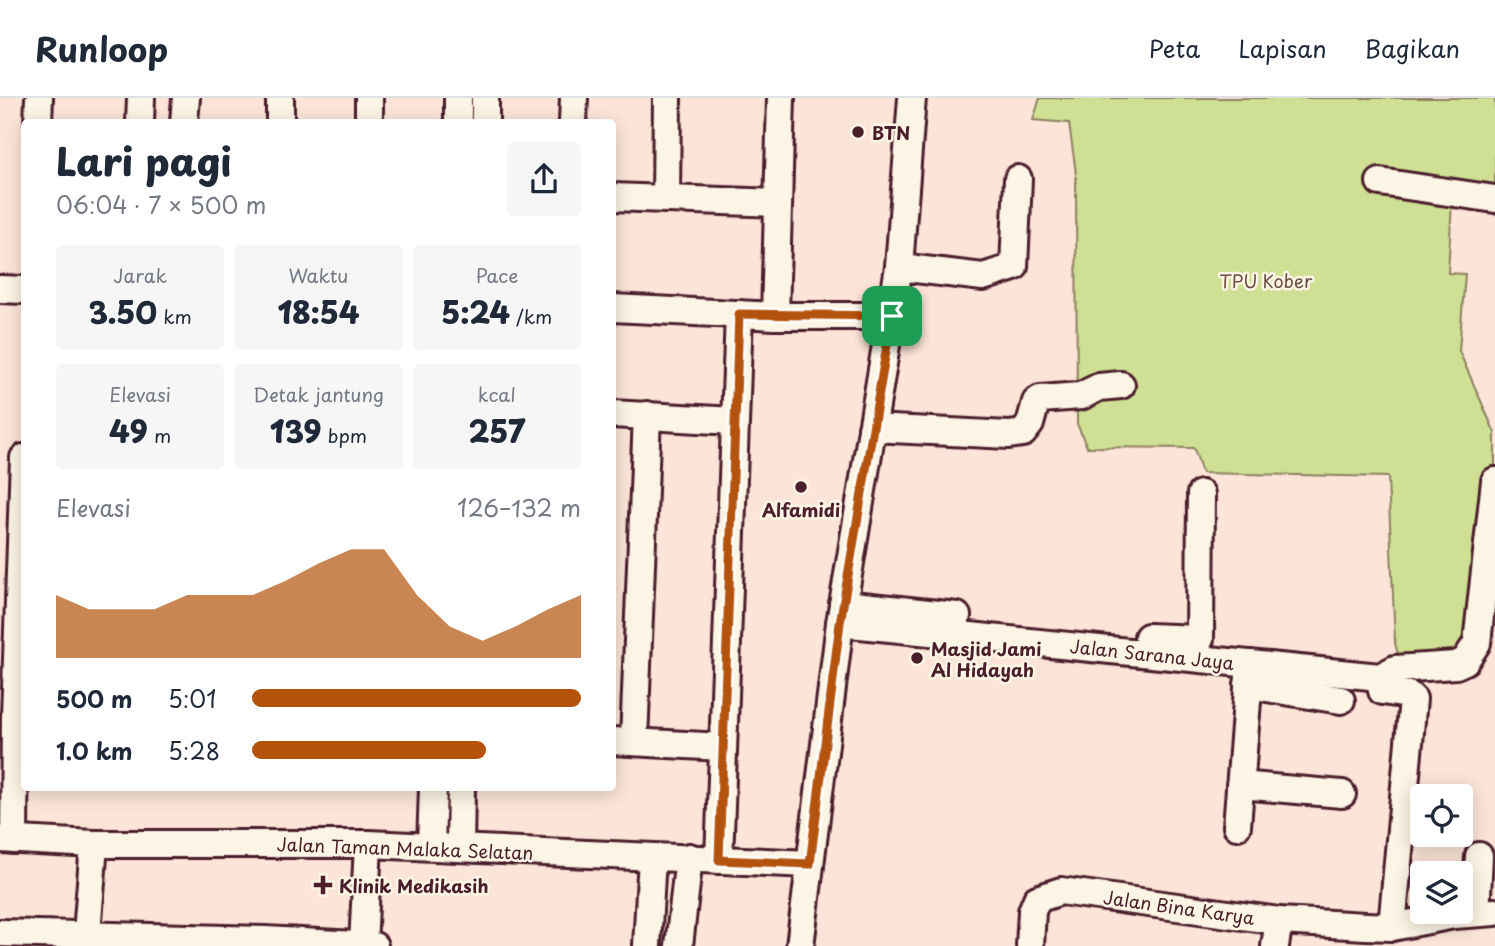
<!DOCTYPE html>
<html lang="id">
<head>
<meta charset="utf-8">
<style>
  body { margin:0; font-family:"Playpen Sans",sans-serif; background:#f6f6f7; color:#1f2937; height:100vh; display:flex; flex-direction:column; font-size:26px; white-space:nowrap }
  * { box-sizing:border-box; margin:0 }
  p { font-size:23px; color:#747a83 }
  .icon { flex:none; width:38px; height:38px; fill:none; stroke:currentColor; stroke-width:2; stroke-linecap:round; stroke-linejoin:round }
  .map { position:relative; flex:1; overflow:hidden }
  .sheet { position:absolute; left:21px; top:21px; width:595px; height:672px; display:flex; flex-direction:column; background:#fff; border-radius:7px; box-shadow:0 4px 18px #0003 }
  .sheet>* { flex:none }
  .tools { position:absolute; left:1410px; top:686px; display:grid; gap:14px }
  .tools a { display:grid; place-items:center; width:63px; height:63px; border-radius:7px; background:#fff; box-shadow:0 4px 18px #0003; font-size:35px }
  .pin { position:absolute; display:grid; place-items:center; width:60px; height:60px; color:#fff; margin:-30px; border-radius:14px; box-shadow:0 4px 10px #0006 }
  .round { display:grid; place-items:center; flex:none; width:74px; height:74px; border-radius:7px; background:#f6f6f7 }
  .headline { display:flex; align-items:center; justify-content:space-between; height:119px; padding:0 35px }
  h1 { font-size:38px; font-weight:800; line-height:52px }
  .stats { display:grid; grid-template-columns:repeat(3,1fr); gap:10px; height:119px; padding:7px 35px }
  .stats div { display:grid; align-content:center; border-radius:7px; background:#f6f6f7; text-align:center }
  .stats b { font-size:30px; font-weight:800 }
  .stats small { font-size:19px; font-weight:400 }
  .stats p { font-size:19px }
  .chart { height:196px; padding:14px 35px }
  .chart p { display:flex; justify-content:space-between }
  .chart svg { width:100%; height:126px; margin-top:7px; fill:#b45309; opacity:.7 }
  ul { padding:0 35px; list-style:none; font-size:23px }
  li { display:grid; grid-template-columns:112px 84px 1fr; align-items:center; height:52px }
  li i { height:18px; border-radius:9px; background:#b45309 }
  header { display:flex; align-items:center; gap:42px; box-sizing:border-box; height:98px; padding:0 35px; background:#fff; border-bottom:2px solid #e0e1e3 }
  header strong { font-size:33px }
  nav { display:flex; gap:38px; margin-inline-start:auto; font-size:24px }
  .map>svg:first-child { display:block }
  .green { fill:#cfe094; stroke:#8c8060; stroke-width:2 }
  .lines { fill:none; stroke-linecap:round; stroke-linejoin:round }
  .minor-casing { stroke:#4a1f2b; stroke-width:32 }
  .minor { stroke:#fcf5e5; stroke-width:26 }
  .route-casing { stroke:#fff; stroke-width:14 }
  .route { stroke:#b45309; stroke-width:9 }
  .poi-dot { fill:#4a1f2b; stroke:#fcf5e5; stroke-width:2.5 }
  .labels { text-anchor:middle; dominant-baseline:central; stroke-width:5; stroke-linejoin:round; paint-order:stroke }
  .poi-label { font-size:18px; font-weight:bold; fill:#4a1f2b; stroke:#fcf5e5; text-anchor:start }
  .park-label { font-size:18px; fill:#6b4f45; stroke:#fcf5e5 }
  .street-label { font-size:18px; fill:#4a1f2b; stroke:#fcf5e5 }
</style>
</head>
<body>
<header>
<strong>Runloop</strong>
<nav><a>Peta</a><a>Lapisan</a><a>Bagikan</a></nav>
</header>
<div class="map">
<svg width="1495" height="848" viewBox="0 0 1495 848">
  <rect width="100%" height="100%" fill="#fce5d8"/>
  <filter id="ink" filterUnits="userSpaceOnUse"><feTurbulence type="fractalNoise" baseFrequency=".0143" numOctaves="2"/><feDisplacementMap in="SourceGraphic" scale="14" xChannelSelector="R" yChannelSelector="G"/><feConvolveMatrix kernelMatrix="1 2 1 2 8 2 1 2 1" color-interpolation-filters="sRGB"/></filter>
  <g filter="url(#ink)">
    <polygon class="green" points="1040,0 1495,0 1495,92 1453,85 1448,175 1465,176 1459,253 1495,335 1495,462 1486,530 1485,562 1445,558 1399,560 1395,545 1388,379 1202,375 1194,350 1087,349 1077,326 1076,75 1069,25 1033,22"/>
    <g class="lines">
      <g class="minor-casing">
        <g id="minor">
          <polyline points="458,0 458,24"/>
          <polyline points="485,0 485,24"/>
          <polyline points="38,24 39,0"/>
          <polyline points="140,24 141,0"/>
          <polyline points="184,24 186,0"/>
          <polyline points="280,24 280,0"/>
          <polyline points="369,24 369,0"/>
          <polyline points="573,24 574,0"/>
          <polyline points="1380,84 1495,101"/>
          <polyline points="612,99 777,105"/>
          <polyline points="666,101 667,0"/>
          <polyline points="899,169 983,179 1014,169 1018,81"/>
          <polyline points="0,191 24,192"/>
          <polyline points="612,210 775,218 892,218"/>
          <polyline points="775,218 781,0"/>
          <polyline points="612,316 734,323"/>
          <polyline points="872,330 1009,337 1023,335 1030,326 1036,304 1040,301 1081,298 1099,289 1121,287"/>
          <polyline points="843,506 957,518"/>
          <polyline points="840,525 1380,579 1395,571 1456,567 1465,563 1477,545 1495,383"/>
          <polyline points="1148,539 1200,541 1201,396"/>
          <polyline points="1380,579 1382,593 1409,597 1413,601 1392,829"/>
          <polyline points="1248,587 1341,602"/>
          <polyline points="612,643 723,649"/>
          <polyline points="634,643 647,317"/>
          <polyline points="1240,687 1342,696"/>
          <polyline points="1237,728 1250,566"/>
          <polyline points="0,741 94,746 368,746 810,766"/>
          <polyline points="14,742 15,618 24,360"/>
          <polyline points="431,748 433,690"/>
          <polyline points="460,750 461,690"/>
          <polyline points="719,762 739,216"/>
          <polyline points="1476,815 1479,758"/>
          <polyline points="0,835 265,842 374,848"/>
          <polyline points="86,848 94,746"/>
          <polyline points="363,848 368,746"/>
          <polyline points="647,848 652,759"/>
          <polyline points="679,848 689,759"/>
          <polyline points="800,848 840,525 899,169 912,0"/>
          <polyline points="1030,848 1032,813 1037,801 1061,793 1279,823 1366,828 1392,829 1454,817 1495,814"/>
          <polyline points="1275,848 1279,823"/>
        </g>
      </g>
      <use href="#minor" class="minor"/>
    </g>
  </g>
  <g class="lines" filter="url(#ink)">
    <g class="route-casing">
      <polygon id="route" points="739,216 892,218 840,525 810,766 719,762"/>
    </g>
    <use href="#route" class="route"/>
  </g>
  <g class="poi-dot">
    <circle cx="858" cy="34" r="7"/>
    <circle cx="801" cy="389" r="7"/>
    <circle cx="917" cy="560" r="7"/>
    <path d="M319.5 776.5h7v7h7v7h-7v7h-7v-7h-7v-7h7z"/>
  </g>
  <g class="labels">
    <g class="poi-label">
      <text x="872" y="34">BTN</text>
      <text x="801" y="411" text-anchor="middle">Alfamidi</text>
      <text x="931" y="550">Masjid Jami<tspan x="931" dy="21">Al Hidayah</tspan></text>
      <text x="339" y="787">Klinik Medikasih</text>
    </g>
    <g class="park-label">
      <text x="1266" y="182">TPU Kober</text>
    </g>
    <g class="street-label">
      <text transform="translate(1152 556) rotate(6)">Jalan Sarana Jaya</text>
      <text transform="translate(405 750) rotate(2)">Jalan Taman Malaka Selatan</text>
      <text transform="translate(1179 809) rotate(8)">Jalan Bina Karya</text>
    </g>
  </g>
</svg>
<div class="tools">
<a><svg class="icon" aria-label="locate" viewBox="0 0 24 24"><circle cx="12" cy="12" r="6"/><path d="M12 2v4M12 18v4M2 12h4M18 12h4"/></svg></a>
<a><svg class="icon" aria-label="layers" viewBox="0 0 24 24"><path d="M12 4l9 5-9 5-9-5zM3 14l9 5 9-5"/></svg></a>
</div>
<div class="pin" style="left:892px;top:218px;background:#1e9e55"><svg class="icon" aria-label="arrive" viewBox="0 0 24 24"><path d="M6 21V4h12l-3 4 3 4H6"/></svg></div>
<section class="sheet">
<div class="headline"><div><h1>Lari pagi</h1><p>06:04 · 7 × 500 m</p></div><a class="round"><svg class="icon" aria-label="share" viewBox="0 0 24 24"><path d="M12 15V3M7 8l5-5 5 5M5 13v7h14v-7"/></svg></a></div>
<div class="stats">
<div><p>Jarak</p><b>3.50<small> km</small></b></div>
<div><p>Waktu</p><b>18:54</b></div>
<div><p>Pace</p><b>5:24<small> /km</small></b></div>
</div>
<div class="stats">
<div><p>Elevasi</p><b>49<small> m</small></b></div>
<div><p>Detak jantung</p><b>139<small> bpm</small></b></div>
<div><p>kcal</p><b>257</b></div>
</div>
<div class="chart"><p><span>Elevasi</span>126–132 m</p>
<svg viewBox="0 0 160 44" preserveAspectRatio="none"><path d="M0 44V22L10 27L20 27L30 27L40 22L50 22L60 22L70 17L80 11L90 6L100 6L110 22L120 33L130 38L140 33L150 27L160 22V44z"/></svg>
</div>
<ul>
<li><b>500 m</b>5:01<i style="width:100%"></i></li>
<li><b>1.0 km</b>5:28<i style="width:71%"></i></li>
</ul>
</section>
</div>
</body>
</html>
